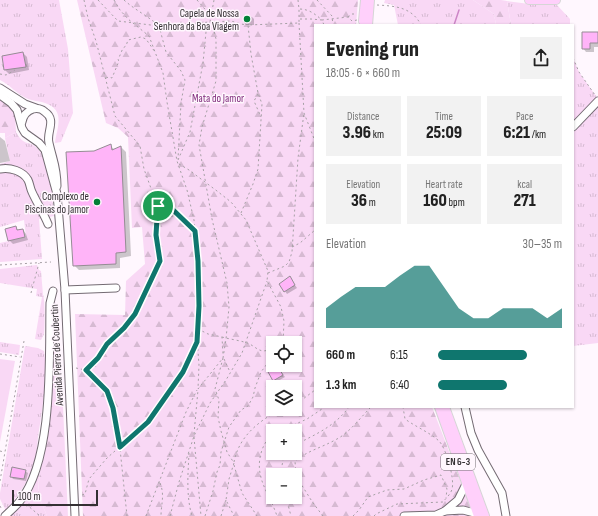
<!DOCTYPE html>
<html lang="en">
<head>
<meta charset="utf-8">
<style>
  body { margin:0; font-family:"Sofia Sans Condensed",sans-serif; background:#f2f2f2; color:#222; height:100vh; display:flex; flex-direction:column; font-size:15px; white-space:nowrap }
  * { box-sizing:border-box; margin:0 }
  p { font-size:13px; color:#767676 }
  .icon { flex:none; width:22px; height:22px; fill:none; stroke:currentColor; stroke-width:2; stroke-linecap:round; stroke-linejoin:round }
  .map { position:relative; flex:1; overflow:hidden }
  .drawer { position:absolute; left:314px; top:24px; width:260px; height:384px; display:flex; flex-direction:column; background:#fff; border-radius:0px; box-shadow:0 1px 3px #0004 }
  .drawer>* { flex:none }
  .tools { position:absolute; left:266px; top:336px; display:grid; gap:8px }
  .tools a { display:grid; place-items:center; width:36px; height:36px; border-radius:0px; background:#fff; box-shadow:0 1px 3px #0004; font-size:20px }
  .scale { position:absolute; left:12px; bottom:10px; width:86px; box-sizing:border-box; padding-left:4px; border:2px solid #343033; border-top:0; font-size:11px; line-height:14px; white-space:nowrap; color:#343033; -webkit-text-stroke:3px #fff7fe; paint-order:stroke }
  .pin { position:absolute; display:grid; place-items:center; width:34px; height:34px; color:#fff; margin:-17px; border:2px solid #fff; border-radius:50%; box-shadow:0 1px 4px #0007 }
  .round { display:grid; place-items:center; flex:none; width:42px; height:42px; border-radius:0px; background:#f2f2f2 }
  .overview { display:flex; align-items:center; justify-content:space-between; height:68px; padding:0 12px }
  h1 { font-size:22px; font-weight:800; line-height:30px }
  .metrics { display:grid; grid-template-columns:repeat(3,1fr); gap:6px; height:68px; padding:4px 12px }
  .metrics div { display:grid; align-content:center; border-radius:0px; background:#f2f2f2; text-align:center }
  .metrics b { font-size:17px; font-weight:800 }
  .metrics small { font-size:11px; font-weight:400 }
  .metrics p { font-size:11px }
  .chart { height:112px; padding:8px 12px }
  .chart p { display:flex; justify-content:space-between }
  .chart svg { width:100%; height:72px; margin-top:4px; fill:#0f766e; opacity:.7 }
  ul { padding:0 12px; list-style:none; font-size:13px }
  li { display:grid; grid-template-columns:64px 48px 1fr; align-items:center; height:30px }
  li i { height:10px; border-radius:5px; background:#0f766e }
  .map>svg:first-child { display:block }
  .grass { fill:url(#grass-tufts) }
  .forest { fill:url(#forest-firs); fill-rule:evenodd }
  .pitch { fill:#f9d8f5 }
  .shadow { fill:#0003 }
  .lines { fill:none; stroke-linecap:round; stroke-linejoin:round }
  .stream { stroke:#cd85c7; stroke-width:1.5 }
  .building { fill:#ffb4f8; stroke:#958c94 }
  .minor-casing { stroke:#746b73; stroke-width:9 }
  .major-casing { stroke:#d6d6d6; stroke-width:10 }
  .path { stroke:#a6a0a5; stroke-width:1; stroke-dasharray:2 3; stroke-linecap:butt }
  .minor { stroke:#fff; stroke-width:7 }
  .major { stroke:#ffd0fb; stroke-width:8 }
  .route-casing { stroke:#fff; stroke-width:8 }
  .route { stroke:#0f766e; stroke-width:5 }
  .poi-dot { fill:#037f38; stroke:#fff7fe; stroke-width:1.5 }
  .labels { text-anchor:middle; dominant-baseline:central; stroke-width:3; stroke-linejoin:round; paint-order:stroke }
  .shield { fill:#fff7fe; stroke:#716c70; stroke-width:1 }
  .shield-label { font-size:10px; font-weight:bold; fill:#343033 }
  .poi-label { font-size:11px; fill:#343033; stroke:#fff7fe; text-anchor:end }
  .park-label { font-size:11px; fill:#812c7d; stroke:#fff7fe }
  .street-label { font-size:11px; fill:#343033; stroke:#fff7fe }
</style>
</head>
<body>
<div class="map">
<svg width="598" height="516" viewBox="0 0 598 516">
  <defs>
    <pattern id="grass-tufts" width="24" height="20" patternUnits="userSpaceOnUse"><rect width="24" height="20" fill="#f9d8f5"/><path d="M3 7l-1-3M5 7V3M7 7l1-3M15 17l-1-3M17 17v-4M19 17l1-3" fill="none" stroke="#d6bad2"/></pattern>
    <pattern id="forest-firs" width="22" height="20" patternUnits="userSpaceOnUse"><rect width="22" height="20" fill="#f9d8f5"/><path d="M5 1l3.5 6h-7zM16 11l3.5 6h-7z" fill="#d6bad2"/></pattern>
  </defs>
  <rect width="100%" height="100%" fill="#fff7fe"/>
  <g class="grass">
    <path d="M0,0H59L68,49L73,113L61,142L55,143C57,128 66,110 45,103C39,101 32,101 26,98C17,94 10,85 0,80Z"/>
    <polygon points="385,0 473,0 494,14 496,25 398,25 394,5 384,3"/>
    <polygon points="507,1 537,5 556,4 570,19 570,25 511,25"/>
    <polygon points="573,58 579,72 598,99 598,343 573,346"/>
    <path d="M16,132C24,147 29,140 37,148C52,161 52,198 54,216L39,219L42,259L0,262V243L26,237L24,220L0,227V164L10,161L5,138Z"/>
    <path d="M37,265L39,270L41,271L43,295C45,298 45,330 44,334C43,336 42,338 41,340L35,339L42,297L36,296L37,289L0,283V269Z"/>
    <polygon points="0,342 20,345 19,355 0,352"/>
    <path d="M25,346L38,348L44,351C48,374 42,412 38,437C37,448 36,459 32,470C26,485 16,498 6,511L0,499V493Z"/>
    <polygon points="40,463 38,494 47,516 9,516"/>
  </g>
  <g class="forest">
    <path d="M77,0H358L356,25H315V407H432L474,516H83L75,314L125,315L126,281L145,264L142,227L132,228L128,137L118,128L106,123ZM273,343H295V365H273ZM273,387H295V409H273ZM273,431H295V453H273ZM273,475H295V497H273Z"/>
    <polygon points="473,0 501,0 507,1 511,25 496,25 494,14"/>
    <polygon points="0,100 10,108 15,115 16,132 5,138 5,133 0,133"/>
    <polygon points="56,302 62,384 68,516 47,516 38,494 54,305"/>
  </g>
  <polygon class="pitch" points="0,359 15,361 0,442"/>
  <g class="shadow">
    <polygon points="244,16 252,17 254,19 254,25 246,25 244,22"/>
    <polygon points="598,33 598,47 594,47 594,52 586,52 583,48"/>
    <polygon points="23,53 27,57 29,70 9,74 5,70 3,57"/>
    <polygon points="0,137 5,141 10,161 0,163"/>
    <polygon points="110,146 115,150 121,147 126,152 131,256 120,258 120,268 79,270 74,265 94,152"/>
    <polygon points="15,227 19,231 23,230 26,234 28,240 13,244 9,240"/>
    <polygon points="290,278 297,288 287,294 285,291"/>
    <polygon points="277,366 285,377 276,382 268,371"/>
    <polygon points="25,471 28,473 26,481 13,479 11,476"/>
  </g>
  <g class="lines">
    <polyline class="stream" points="454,25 459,10"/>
  </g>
  <g class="building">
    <polygon points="582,32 598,32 598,43 590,43 590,49 582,49"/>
    <polygon points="23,52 26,67 4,70 2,56"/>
    <polygon points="111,144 112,150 121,146 126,252 116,253 116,264 73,266 66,152 94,151"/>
    <polygon points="16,226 17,230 23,229 25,237 8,241 5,229"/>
    <polygon points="290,276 295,285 284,292 279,284"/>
    <polygon points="277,365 283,375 273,381 267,370"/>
    <polygon points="12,467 26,470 24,479 10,477"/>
  </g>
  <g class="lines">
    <g class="minor-casing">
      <g id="minor">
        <polyline points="0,88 25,104 36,108"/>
        <polyline points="0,95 11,103 17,110 22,128 25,133 39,143 45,150 57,194 65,290 75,516"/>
        <path d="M22,122C23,116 27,111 33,109C37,108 42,109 45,112C57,120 46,132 49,143C53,161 57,167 57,186"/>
        <polyline points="573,127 598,101"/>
        <path d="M0,169C10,167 23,171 28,180C30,184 30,188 32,192C37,203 43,212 48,224"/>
        <polyline points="65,290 116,288"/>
        <polyline points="465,407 471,433 478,450 502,493 506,516"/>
        <polyline points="466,484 458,500 445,511 463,510 478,514"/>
        <path d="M5,516C10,511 16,506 20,501C54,459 49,356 50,303L53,291"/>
        <polyline points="404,516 436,515 445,511"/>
      </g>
    </g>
    <g class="major-casing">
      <g id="major">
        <polyline points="529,0 556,0"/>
        <polyline points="363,21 365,0"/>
        <polyline points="368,25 370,0"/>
        <polyline points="439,407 478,516"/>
        <polyline points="445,407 485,516"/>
      </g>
    </g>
    <g class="path">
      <polyline points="84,0 88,18 96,41 115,116 140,146 144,169 157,205"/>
      <polyline points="98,0 118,21 159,26 166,52 181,71 185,80 181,103 178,159"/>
      <polyline points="114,0 120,10 128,19 149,36 163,73 167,102 177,161 187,190 194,220 198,261 199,306 197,338 199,365 198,389 223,358 226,339 229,307 227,283 212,219 199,145 202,127 216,81 216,39 212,22"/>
      <path d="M124,0C135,10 148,16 159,26L210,22L214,0"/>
      <polyline points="197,0 210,15"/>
      <path d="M298,0L299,9C309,9 315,14 322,20L348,17L352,21L357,20"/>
      <polyline points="317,0 332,16 333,25"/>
      <path d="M377,5C395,6 412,7 421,25"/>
      <polyline points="348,17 352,14 357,14"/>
      <polyline points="300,19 311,19 322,20 324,25"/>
      <polyline points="299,23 304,113 315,141"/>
      <polyline points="573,58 579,72 595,95"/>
      <polyline points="0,74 6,75 15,70"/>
      <polyline points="106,78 109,77 112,78 119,61 118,60 123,48 126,46 128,40 141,37 146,39 155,52"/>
      <polyline points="258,94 254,101 261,117"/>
      <polyline points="178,160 190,132 203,63 206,32 210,22 231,21 241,24 247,25"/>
      <polyline points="179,164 189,170 217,191 231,202 246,220 268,271 267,281 281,307 284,321 283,343"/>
      <polyline points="241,213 253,184 258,169 262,104 258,93 251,54 248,25 299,23 299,9"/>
      <polyline points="292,247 300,243 315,230"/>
      <polyline points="0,265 51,262"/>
      <polyline points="268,273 285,266 289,262 292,252 298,158 304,113"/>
      <polyline points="31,293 39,263"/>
      <polyline points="198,329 208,334 222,337 223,354"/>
      <path d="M222,337C229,339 237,340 244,342C257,345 258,356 273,348"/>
      <polyline points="0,354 20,357"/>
      <polyline points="223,358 215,389 219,400 218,417 221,431 227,452 234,463 229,479 226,500 234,516"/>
      <polyline points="224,359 230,372"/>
      <polyline points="76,368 85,370 107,391 113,408 119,439 127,516"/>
      <polyline points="85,370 98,358 107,344 124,328 135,314 160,261 156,235 158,202 162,200 169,206 194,230"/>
      <polyline points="295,402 303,399 315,390"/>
      <polyline points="280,431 307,419 325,407"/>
      <polyline points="194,434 198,390"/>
      <path d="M273,435C268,438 264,444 262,450C253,477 269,492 277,516"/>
      <polyline points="194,437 201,516"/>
      <path d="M295,445C316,434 334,427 349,407"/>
      <polyline points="0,451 4,452"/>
      <path d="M189,453C188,474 186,496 192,516"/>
      <path d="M234,462C239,436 259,421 281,409"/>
      <polyline points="234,465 242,493 257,516"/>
      <polyline points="281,475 281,471 284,455 286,453"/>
      <polyline points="0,481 24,341"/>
      <path d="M160,483C165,495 161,504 161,516"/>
      <polyline points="82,495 85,494 89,479 107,458 148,422 183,372 197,343"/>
      <polyline points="286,497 291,516"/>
      <polyline points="26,504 40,516"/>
      <polyline points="0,506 2,510"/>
      <polyline points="146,516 186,412 197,390"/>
      <polyline points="170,516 179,482 194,436 210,403 226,380 242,353 267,281"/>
      <polyline points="205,516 213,491 217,472 220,465 221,452 229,427 241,410 248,406 253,397 255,388 261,372 273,356"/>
      <polyline points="221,516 226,500"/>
      <path d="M323,516L313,503L296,476L295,461C309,450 321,448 337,439C350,432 360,418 371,407"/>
      <polyline points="353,516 359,510 368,497 387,490 404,489 424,480 441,475 447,489 446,498"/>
      <path d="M374,516L376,514L397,504L443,502C446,498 451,494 452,489C455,479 446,448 439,441C429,432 416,427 405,419L403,407"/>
    </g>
    <use href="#minor" class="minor"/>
    <use href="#major" class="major"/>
  </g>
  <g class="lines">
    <g class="route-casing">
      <polygon id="route" points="162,200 169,206 195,231 198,261 199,306 197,342 183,372 148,422 120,447 113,408 107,391 86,370 98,358 107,344 124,328 135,314 160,261 156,235 158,202"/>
    </g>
    <use href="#route" class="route"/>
  </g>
  <g class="poi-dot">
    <circle cx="247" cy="19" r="4"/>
    <circle cx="97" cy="202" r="4"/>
  </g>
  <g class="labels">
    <rect class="shield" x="441" y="454" width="34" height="16" rx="3"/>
    <g class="shield-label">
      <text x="458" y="462">EN 6-3</text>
    </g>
    <g class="poi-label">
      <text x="239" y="13">Capela de Nossa<tspan x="239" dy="13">Senhora da Boa Viagem</tspan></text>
      <text x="89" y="196">Complexo de<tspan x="89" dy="13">Piscinas do Jamor</tspan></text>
    </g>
    <g class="park-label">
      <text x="218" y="98">Mata do Jamor</text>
    </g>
    <g class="street-label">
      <text transform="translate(57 355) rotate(-93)">Avenida Pierre de Coubertin</text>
    </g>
  </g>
</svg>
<div class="tools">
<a><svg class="icon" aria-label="locate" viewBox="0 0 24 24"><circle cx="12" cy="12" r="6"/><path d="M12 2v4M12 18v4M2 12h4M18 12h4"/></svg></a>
<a><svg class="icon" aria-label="layers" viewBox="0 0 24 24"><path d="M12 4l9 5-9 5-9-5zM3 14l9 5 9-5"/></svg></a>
<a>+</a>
<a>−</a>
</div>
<div class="scale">100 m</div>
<div class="pin" style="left:158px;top:206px;background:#1e9e55"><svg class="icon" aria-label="arrive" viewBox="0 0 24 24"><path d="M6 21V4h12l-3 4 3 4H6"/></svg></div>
<section class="drawer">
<div class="overview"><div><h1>Evening run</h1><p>18:05 · 6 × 660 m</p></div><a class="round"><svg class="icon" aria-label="share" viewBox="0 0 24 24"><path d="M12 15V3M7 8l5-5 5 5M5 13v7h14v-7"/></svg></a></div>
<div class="metrics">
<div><p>Distance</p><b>3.96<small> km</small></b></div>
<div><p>Time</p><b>25:09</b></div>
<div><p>Pace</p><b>6:21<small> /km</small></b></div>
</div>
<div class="metrics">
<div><p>Elevation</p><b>36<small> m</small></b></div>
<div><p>Heart rate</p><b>160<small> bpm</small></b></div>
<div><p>kcal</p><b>271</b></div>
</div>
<div class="chart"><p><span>Elevation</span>30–35 m</p>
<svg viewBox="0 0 160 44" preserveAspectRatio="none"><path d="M0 44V32L10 25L20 19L30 19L40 19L50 12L60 6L70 6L80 19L90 32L100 38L110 38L120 32L130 32L140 32L150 38L160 32V44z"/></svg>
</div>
<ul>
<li><b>660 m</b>6:15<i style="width:72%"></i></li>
<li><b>1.3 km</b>6:40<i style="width:56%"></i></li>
</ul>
</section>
</div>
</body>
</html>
